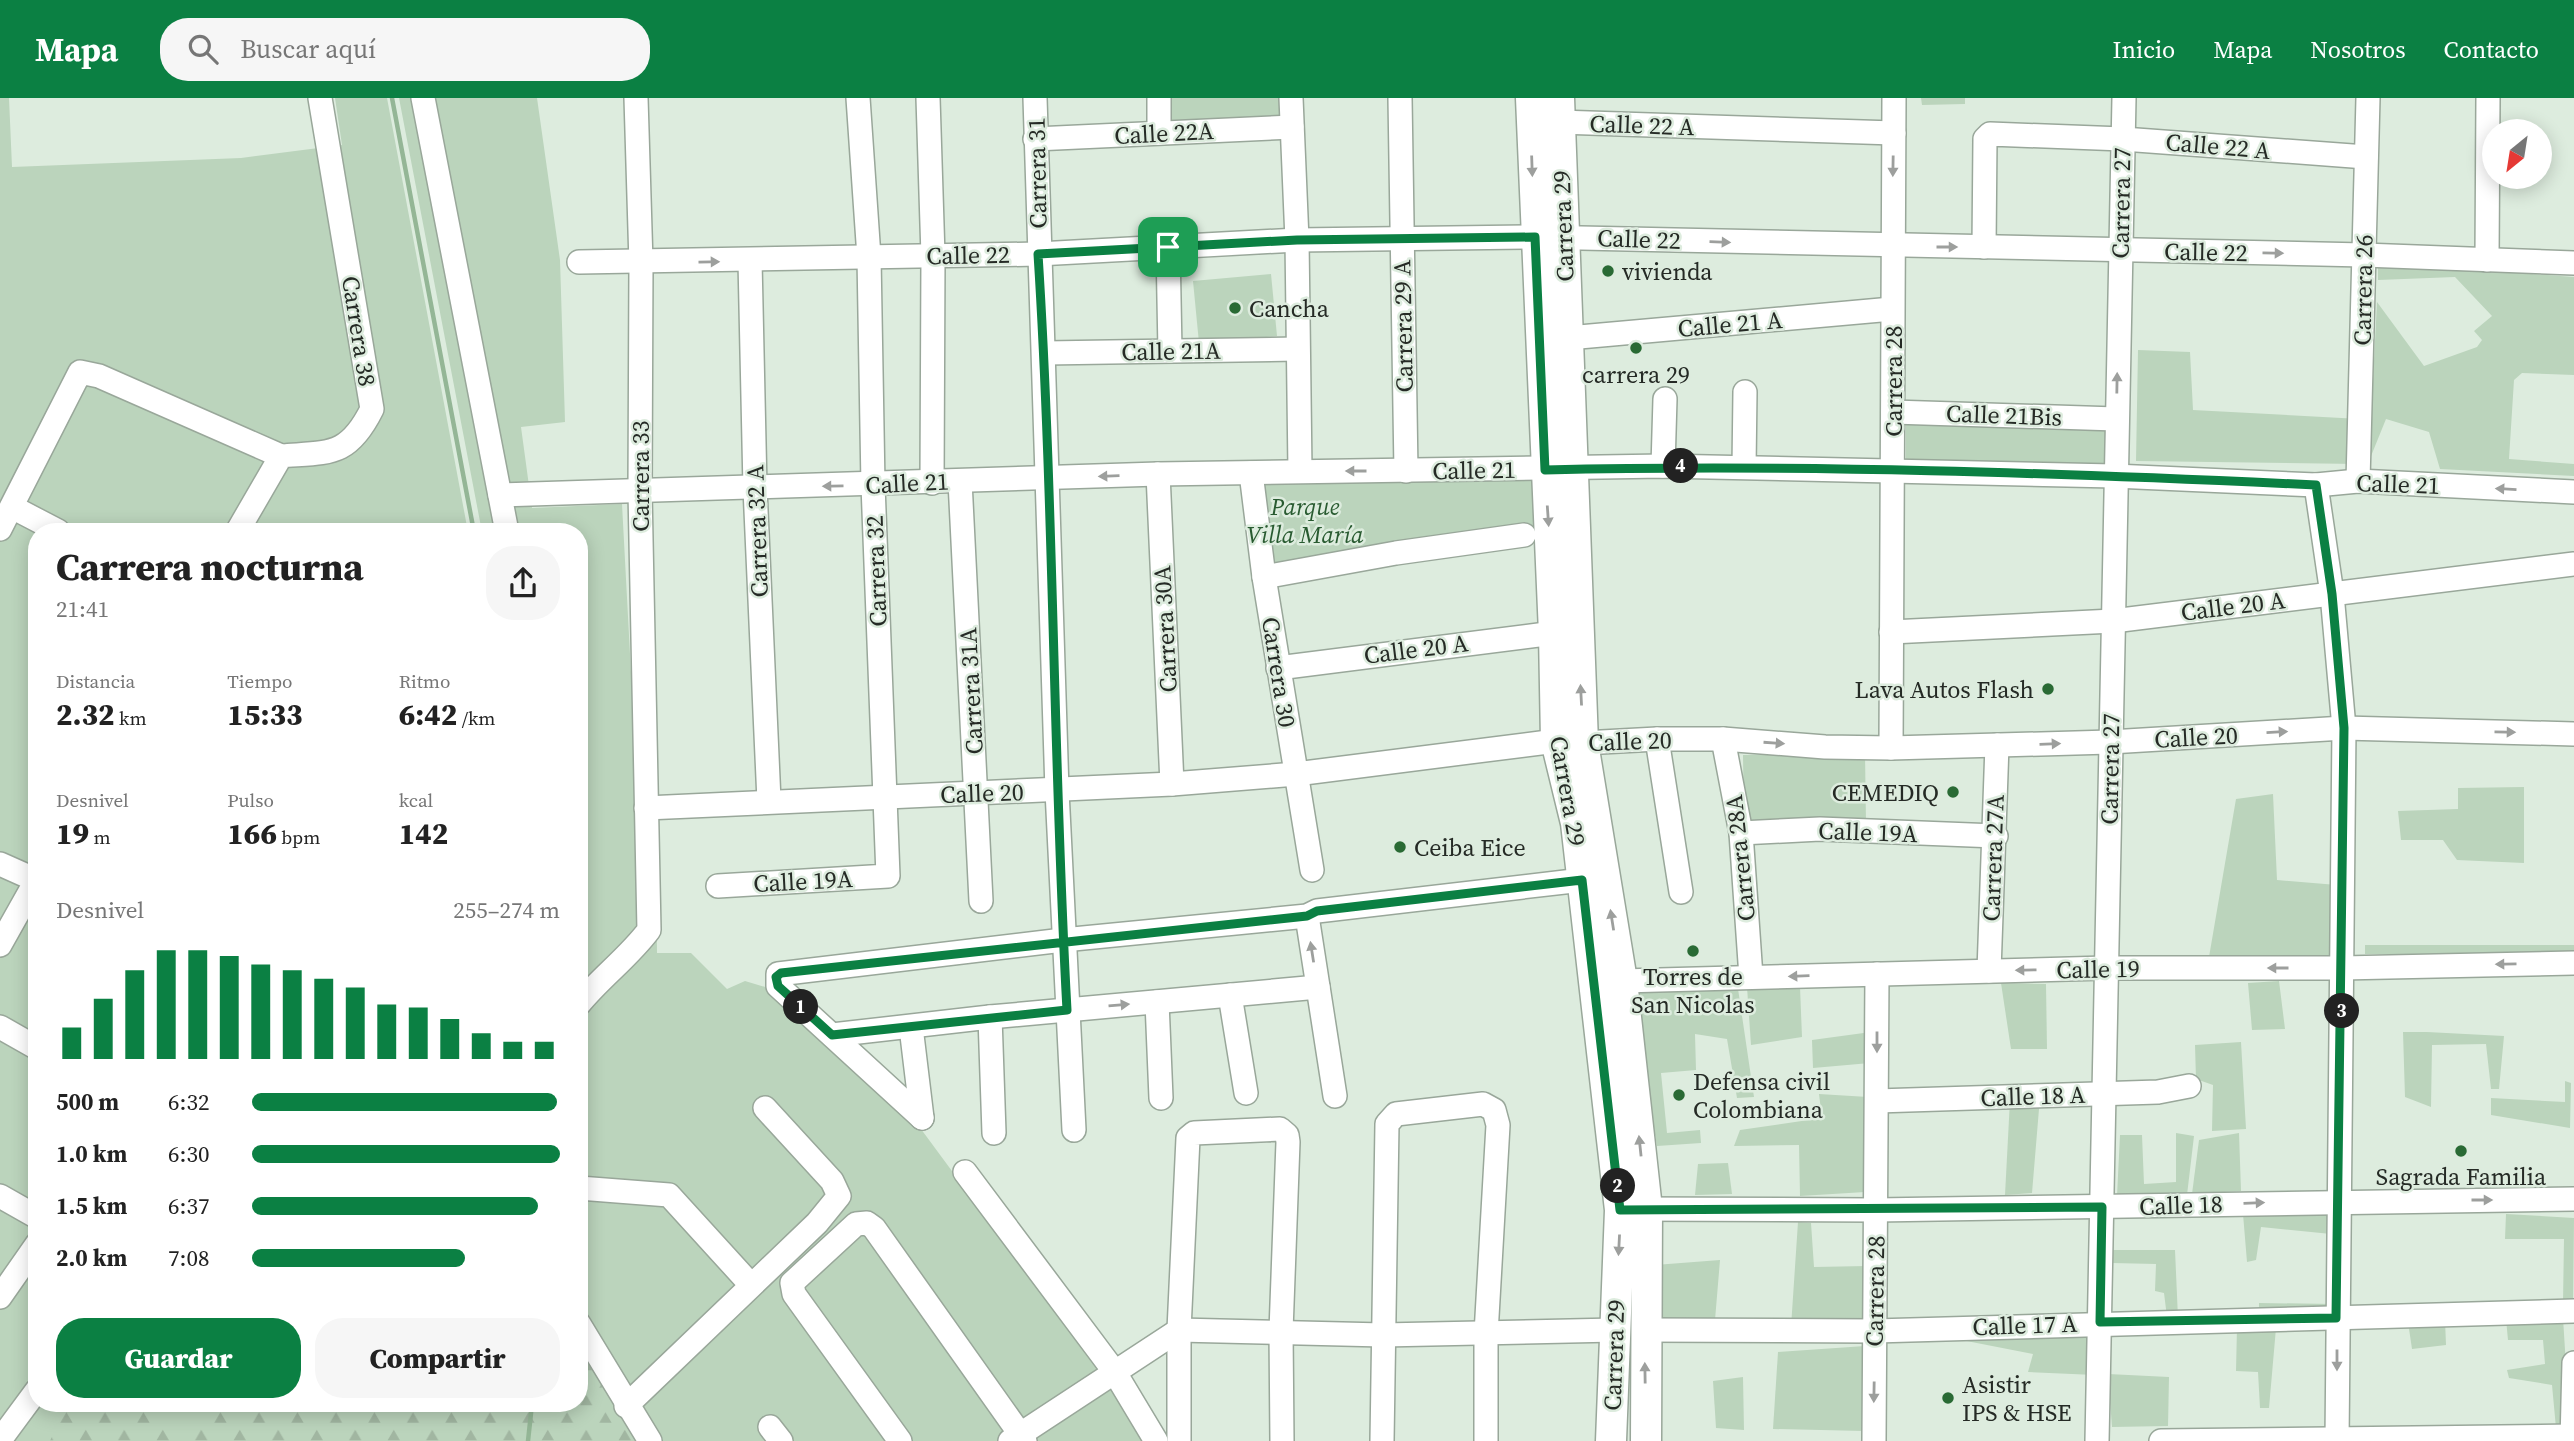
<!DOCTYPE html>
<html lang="es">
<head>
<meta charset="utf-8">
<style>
  body { margin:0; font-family:"Source Serif 4",serif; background:#f6f6f6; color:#222; height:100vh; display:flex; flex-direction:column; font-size:26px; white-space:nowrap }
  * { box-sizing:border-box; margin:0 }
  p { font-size:23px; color:#767676 }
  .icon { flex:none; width:38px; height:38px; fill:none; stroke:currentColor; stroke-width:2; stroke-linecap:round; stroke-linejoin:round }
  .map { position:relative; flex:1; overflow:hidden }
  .panel { position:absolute; left:28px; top:425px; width:560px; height:889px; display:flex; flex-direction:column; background:#fff; border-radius:28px; box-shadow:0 4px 18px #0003 }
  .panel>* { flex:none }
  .needle { width:46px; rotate:210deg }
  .controls { position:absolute; left:2482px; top:21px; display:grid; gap:14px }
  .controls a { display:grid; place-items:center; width:70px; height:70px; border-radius:50%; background:#fff; box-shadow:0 4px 18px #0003; font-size:35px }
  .pin { position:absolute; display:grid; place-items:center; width:60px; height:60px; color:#fff; margin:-30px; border-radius:14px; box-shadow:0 4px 10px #0006 }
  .km { position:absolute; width:35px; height:35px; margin:-18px; border-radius:50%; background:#222; color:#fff; font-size:19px; line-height:35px; text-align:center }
  .round { display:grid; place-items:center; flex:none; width:74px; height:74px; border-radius:28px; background:#f6f6f6 }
  .summary { display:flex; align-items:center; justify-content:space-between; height:119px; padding:0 28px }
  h1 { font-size:38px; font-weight:800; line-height:52px }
  .metrics { display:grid; grid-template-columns:repeat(3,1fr); gap:10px; height:119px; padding:7px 28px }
  .metrics div { display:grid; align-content:center }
  .metrics b { font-size:30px; font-weight:800 }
  .metrics small { font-size:19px; font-weight:400 }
  .metrics p { font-size:19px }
  .chart { height:196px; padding:14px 28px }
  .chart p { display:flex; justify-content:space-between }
  .chart svg { width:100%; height:126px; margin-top:7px; stroke:#0b8043; stroke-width:6 }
  .cta { display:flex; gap:14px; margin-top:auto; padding:14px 28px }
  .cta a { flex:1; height:80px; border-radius:28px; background:#0b8043; color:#fff; font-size:28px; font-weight:800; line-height:80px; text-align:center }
  .cta a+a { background:#f6f6f6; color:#222 }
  ul { padding:0 28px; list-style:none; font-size:23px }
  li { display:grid; grid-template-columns:112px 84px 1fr; align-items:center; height:52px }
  li i { height:18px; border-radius:9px; background:#0b8043 }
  header { display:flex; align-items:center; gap:42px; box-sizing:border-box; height:98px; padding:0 35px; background:#0b8043; color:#fff }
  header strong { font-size:33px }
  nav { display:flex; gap:38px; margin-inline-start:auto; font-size:24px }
  .search { width:490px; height:63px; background:#f6f6f6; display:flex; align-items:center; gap:18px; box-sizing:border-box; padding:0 24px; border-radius:28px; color:#767676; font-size:26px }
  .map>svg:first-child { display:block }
  .green { fill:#bbd4bc }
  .forest { fill:url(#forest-firs) }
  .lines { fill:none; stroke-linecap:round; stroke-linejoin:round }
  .stream { stroke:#94b696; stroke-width:4.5 }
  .minor-casing { stroke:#99a79a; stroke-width:26 }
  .major-casing { stroke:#99a79a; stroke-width:33 }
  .minor { stroke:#fff; stroke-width:23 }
  .major { stroke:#fff; stroke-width:30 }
  .oneway { fill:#9d9f9d }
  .route-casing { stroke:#fff; stroke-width:14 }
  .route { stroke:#0b8043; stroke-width:9 }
  .poi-dot { fill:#296a34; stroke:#ddecde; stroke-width:2.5 }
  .labels { text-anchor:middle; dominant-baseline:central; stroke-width:5; stroke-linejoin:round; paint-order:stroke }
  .street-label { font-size:24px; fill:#252a25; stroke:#ddecde }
  .poi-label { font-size:24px; fill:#252a25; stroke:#ddecde; text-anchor:start }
  .park-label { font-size:24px; font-style:italic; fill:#295b31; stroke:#ddecde }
</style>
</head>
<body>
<header>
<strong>Mapa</strong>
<div class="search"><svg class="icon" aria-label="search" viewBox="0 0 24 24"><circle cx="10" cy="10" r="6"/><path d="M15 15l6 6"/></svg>Buscar aquí</div>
<nav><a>Inicio</a><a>Mapa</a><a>Nosotros</a><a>Contacto</a></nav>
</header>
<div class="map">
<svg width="2574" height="1343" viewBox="0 0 2574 1343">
  <defs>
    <pattern id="forest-firs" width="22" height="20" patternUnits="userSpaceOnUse" patternTransform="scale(1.75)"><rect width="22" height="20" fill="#bbd4bc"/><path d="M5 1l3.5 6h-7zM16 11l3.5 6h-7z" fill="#a1b6a1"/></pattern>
  </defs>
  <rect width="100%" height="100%" fill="#ddecde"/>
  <g class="green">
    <polygon points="0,0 9,0 12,69 241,60 342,47 335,0 387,0 468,434 37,434 37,1306 579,1306 579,434 482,434 399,0 537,0 560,162 565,324 521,329 532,410 622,406 641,762 656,766 657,855 691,855 727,891 745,883 772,891 918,1027 1109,1286 1145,1343 0,1343"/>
    <polygon points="1165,0 1285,0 1286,24 1166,27"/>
    <polygon points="1921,0 1965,0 1965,6 1922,7"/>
    <polygon points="2378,165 2574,179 2574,277 2522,275 2514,282 2509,361 2574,366 2574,378 2440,371 2429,334 2386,321 2369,363 2377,204 2424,268 2477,249 2482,242 2474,233 2492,218 2455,179 2378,182"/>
    <polygon points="1271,176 1277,238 1199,245 1193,183"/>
    <polygon points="2138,252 2190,254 2193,312 2360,321 2358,366 2136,363"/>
    <polygon points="1906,320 2114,324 2111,367 1906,374"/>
    <polygon points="1533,380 1538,429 1440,438 1270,471 1257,382"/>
    <polygon points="1865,655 1866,725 1744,727 1743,657"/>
    <polygon points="2524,689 2524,765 2457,762 2443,742 2401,742 2398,713 2458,711 2458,690"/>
    <polygon points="2273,696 2277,782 2337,787 2338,862 2209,859 2236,701"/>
    <rect x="2365" y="847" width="209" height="9"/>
    <polygon points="2279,883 2285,931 2252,932 2248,885"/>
    <polygon points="1737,884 1754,999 1737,1000 1727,941 1695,936 1696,972 1661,975 1667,1035 1700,1032 1701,1045 1657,1048 1631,893"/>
    <polygon points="2001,885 2046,886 2047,951 2011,951"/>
    <polygon points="1747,889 1800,889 1802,939 1751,947"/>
    <polygon points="1871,934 1870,965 1813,970 1812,942"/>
    <polygon points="2427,934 2504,938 2499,991 2491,991 2486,946 2432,947 2431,1009 2405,999 2403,934"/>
    <polygon points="2241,944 2246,1031 2212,1033 2213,987 2196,981 2195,947"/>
    <polygon points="2565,983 2571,985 2570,1030 2491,1017 2491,1000 2565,1004"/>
    <polygon points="1819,996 1868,999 1865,1094 1800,1098 1799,1047 1734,1048 1740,1032 1822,1020"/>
    <polygon points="2040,999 2032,1095 2005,1097 2010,1002"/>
    <polygon points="2176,1035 2194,1038 2187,1097 2117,1098 2120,1037 2142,1037 2144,1086 2176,1084"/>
    <polygon points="2239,1035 2241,1093 2192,1096 2199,1042"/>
    <polygon points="1728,1065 1732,1096 1695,1097 1698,1066"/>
    <polygon points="2340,1113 2342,1215 2259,1219 2259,1205 2333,1206 2331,1136 2261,1129 2256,1162 2247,1164 2243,1116"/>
    <polygon points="2506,1116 2574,1120 2573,1208 2563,1206 2564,1141 2505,1141"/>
    <polygon points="1798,1124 1811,1125 1814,1169 1867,1168 1868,1231 1791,1229"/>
    <polygon points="2111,1152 2175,1152 2178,1220 2167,1219 2164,1195 2155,1193 2156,1166 2112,1165"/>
    <polygon points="1720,1162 1715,1222 1653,1223 1655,1167"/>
    <polygon points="2563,1220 2570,1332 2556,1330 2552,1287 2509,1280 2507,1272 2545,1266 2543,1242 2508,1242 2506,1221"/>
    <polygon points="2445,1222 2446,1247 2412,1251 2408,1224"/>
    <polygon points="2237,1229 2276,1230 2269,1310 2260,1310 2258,1274 2236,1273"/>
    <polygon points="2094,1234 2095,1277 2028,1274 2033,1256 1941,1238"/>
    <polygon points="1865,1248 1864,1333 1773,1331 1778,1254"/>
    <polygon points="2108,1276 2169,1279 2168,1328 2112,1329"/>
    <polygon points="1743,1279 1744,1332 1716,1330 1713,1283"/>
  </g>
  <path class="forest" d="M579,1261L597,1270L605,1283L597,1299C615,1307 635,1321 631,1343H50L62,1316L73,1306L157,1315L192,1337L201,1328L195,1306H579Z"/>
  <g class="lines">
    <g class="stream">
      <polyline points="392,0 474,434"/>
      <polyline points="528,1343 532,1306"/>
    </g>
    <g class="minor-casing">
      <g id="minor">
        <polyline points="423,0 507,434"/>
        <polyline points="928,0 933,158 932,385"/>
        <polyline points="1035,0 1057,693 1074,1032"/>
        <polyline points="1159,0 1159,35"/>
        <polyline points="1291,0 1297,142 1300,373"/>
        <polyline points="1400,0 1406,373"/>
        <polyline points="1559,24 1894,35"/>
        <polyline points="1035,41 1292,29"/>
        <polyline points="1168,149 1170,253"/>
        <polyline points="1984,149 1985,41 1990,36 2123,41 2366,59"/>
        <polyline points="2487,162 2488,0"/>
        <polyline points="750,163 755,390 769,703"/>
        <polyline points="579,164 1038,156 1297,142 1534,139 2364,157 2574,165"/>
        <polyline points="1568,240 1892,211"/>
        <polyline points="1045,255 1297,251"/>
        <polyline points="1893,314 2116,321"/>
        <polyline points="1663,368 1665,301"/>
        <polyline points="1744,369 1745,294"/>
        <polyline points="1251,375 1264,479 1312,772"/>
        <polyline points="1158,376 1172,686"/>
        <polyline points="960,383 981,803"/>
        <polyline points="2358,383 2368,0"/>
        <polyline points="2316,387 2332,496 2344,630 2337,1343"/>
        <polyline points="500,397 1158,376 1663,368 2114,378 2316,387 2358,383 2574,394"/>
        <polyline points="12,409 58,433"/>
        <polyline points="0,431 80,274 99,278 281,358"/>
        <path d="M237,434L281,358C330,354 348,359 372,311L320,0"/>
        <polyline points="1264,479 1396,455 1524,437"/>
        <polyline points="1891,534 2113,523 2574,466"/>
        <polyline points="1278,570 1554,535"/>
        <polyline points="1657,641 1681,794"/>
        <polyline points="1723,641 1741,735 1751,879"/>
        <polyline points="1891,650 1894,0"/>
        <polyline points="646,710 1172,686 1296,676 1556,643 1583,645 1657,641 1723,641 1825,649 1891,650 2110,644 2344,630 2574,636"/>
        <polyline points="1741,735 1820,731 1996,738"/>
        <polyline points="0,766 36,782"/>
        <polyline points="718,788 888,778 873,387 869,159 858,0"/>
        <polyline points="1307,818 1335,998"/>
        <polyline points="0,847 37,781"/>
        <polyline points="1989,873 1997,647"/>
        <polyline points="1622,883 2106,870 2342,870 2574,865"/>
        <polyline points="1230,897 1246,995"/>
        <polyline points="1157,904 1161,1000"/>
        <path d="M579,906C601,879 628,860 649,832L640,393L641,165L636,0"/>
        <polyline points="990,919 994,1035"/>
        <polyline points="0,929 37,950"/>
        <polyline points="911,929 922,1020"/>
        <polyline points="832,937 990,919 1318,889"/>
        <polyline points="1877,1003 2158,994 2189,988"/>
        <polyline points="922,1020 778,888 778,876 1063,842 1307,818 1317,813 1582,782"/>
        <polyline points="965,1074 1114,1273 1156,1343"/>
        <polyline points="579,1090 669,1097 751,1187"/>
        <polyline points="0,1098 37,1119"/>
        <polyline points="1632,1111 1876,1112 2574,1101"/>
        <polyline points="0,1199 37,1146"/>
        <polyline points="579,1226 650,1343"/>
        <polyline points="1645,1232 1875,1233 2574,1213"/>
        <polyline points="626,1308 817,1125 839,1098 832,1083 765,1010"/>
        <polyline points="770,1329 781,1343"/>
        <polyline points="0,1342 37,1292"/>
        <polyline points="900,1343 794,1196 792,1185 856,1126 867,1125 874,1130 1025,1343"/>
        <polyline points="1010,1343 1179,1232 1383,1237 1615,1232"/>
        <polyline points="1179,1343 1179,1232 1188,1040 1194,1035 1280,1031 1287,1037 1288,1044 1281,1233 1282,1343"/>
        <polyline points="1382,1343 1387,1026 1396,1016 1483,1006 1494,1012 1498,1027 1486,1236 1486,1343"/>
        <polyline points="1874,1343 1877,876"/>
        <polyline points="2097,1343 2124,0"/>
        <polyline points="2161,1343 2574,1338"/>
        <polyline points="2572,1343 2574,1265"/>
      </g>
    </g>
    <g class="major-casing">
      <g id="major">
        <polyline points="1531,0 1554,535 1556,643 1576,725 1620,1112 1611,1343"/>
        <polyline points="1559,0 1583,645 1622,883 1647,1111 1646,1343"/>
      </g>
    </g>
    <use href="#minor" class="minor"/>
    <use href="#major" class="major"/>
  </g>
  <defs><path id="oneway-solid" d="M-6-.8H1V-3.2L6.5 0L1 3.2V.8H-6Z" transform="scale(1.75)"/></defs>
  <g class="oneway">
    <use href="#oneway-solid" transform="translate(1532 68) rotate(88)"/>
    <use href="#oneway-solid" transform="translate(1893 68) rotate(91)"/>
    <use href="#oneway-solid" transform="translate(1720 144) rotate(2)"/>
    <use href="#oneway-solid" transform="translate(1947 149)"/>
    <use href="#oneway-solid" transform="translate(2273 155) rotate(1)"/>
    <use href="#oneway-solid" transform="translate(709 164) rotate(-1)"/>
    <use href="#oneway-solid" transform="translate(2117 285) rotate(-89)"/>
    <use href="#oneway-solid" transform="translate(1356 373) rotate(180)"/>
    <use href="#oneway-solid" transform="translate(1109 378) rotate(178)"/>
    <use href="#oneway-solid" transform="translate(833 388) rotate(179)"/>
    <use href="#oneway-solid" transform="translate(2506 391) rotate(-177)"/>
    <use href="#oneway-solid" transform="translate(1548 418) rotate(86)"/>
    <use href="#oneway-solid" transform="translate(1581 597) rotate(-93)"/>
    <use href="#oneway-solid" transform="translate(2277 634) rotate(-3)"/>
    <use href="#oneway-solid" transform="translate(2505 634) rotate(1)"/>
    <use href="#oneway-solid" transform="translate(1774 645) rotate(4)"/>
    <use href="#oneway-solid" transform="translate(2050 646) rotate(-2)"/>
    <use href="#oneway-solid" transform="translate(1612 822) rotate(-99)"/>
    <use href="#oneway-solid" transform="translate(1312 854) rotate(-99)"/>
    <use href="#oneway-solid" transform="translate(2506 866) rotate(179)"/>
    <use href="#oneway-solid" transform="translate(2278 870) rotate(-180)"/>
    <use href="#oneway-solid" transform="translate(2026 872) rotate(179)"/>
    <use href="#oneway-solid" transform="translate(1799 878) rotate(178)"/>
    <use href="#oneway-solid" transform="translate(1119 907) rotate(-5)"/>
    <use href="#oneway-solid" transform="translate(1877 944) rotate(90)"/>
    <use href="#oneway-solid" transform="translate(1640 1048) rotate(-96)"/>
    <use href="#oneway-solid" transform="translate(2482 1102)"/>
    <use href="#oneway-solid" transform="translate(2254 1105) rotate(-2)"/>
    <use href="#oneway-solid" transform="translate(1619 1147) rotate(93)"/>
    <use href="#oneway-solid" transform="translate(2337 1262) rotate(90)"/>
    <use href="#oneway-solid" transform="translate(1645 1275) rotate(-91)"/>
    <use href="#oneway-solid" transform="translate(1874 1294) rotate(91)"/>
  </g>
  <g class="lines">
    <g class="route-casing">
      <path id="route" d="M1168,149L1038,156C1054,408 1053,660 1067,912L832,937L778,888L776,879L781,875L1307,818L1317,813L1582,782L1620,1112L2102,1109L2100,1224L2336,1220L2344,630L2332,496L2316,387C2059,375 1802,366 1545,372L1535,139L1297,142L1168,149"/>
    </g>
    <use href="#route" class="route"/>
  </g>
  <g class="poi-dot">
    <circle cx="1608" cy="173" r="7"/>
    <circle cx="1235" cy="210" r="7"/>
    <circle cx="1636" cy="250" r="7"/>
    <circle cx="2048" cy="591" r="7"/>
    <circle cx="1953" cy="694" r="7"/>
    <circle cx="1400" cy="749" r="7"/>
    <circle cx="1693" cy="853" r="7"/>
    <circle cx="1679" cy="997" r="7"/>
    <circle cx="2461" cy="1053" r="7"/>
    <circle cx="1948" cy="1300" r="7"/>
  </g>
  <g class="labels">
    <g class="street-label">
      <text transform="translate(1642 27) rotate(2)">Calle 22 A</text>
      <text transform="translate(1164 35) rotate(-3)">Calle 22A</text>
      <text transform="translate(2218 48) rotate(5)">Calle 22 A</text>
      <text transform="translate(1037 75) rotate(-91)">Carrera 31</text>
      <text transform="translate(2121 105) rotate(-89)">Carrera 27</text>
      <text transform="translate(1563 128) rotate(-92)">Carrera 29</text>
      <text transform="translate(1639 141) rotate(2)">Calle 22</text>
      <text transform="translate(2206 154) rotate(1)">Calle 22</text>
      <text transform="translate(968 157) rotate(-1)">Calle 22</text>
      <text transform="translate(2363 192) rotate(-89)">Carrera 26</text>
      <text transform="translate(1730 226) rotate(-5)">Calle 21 A</text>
      <text transform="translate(1403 228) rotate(-91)">Carrera 29 A</text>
      <text transform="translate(359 233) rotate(81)">Carrera 38</text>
      <text transform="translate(1171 253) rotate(-1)">Calle 21A</text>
      <text transform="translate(1893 283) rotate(-90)">Carrera 28</text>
      <text transform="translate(2004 317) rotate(2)">Calle 21Bis</text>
      <text transform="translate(1474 372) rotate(-1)">Calle 21</text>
      <text transform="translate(640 378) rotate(-90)">Carrera 33</text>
      <text transform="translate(907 385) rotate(-3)">Calle 21</text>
      <text transform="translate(2398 386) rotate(2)">Calle 21</text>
      <text transform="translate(757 433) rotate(-92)">Carrera 32 A</text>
      <text transform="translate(876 473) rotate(-92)">Carrera 32</text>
      <text transform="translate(2233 508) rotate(-7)">Calle 20 A</text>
      <text transform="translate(1165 531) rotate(-93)">Carrera 30A</text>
      <text transform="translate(1416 551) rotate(-7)">Calle 20 A</text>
      <text transform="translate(1279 574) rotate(81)">Carrera 30</text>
      <text transform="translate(971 593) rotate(-93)">Carrera 31A</text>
      <text transform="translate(2196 639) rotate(-3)">Calle 20</text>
      <text transform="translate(1630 643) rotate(-2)">Calle 20</text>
      <text transform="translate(2110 671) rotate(-89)">Carrera 27</text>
      <text transform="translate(1568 693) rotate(80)">Carrera 29</text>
      <text transform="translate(982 695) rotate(-2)">Calle 20</text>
      <text transform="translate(1868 734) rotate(2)">Calle 19A</text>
      <text transform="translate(1740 760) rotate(-96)">Carrera 28A</text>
      <text transform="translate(1993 760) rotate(-88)">Carrera 27A</text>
      <text transform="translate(803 783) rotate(-3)">Calle 19A</text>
      <text transform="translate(2098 871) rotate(-1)">Calle 19</text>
      <text transform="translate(2033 998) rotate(-2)">Calle 18 A</text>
      <text transform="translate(2181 1107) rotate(-2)">Calle 18</text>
      <text transform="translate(1875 1193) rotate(-89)">Carrera 28</text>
      <text transform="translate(2025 1227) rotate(-2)">Calle 17 A</text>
      <text transform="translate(1614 1257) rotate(-88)">Carrera 29</text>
    </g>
    <g class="poi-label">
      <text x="1622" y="173">vivienda</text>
      <text x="1249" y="210">Cancha</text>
      <text x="1636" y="276" text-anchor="middle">carrera 29</text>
      <text x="2034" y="591" text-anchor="end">Lava Autos Flash</text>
      <text x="1939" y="694" text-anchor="end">CEMEDIQ</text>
      <text x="1414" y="749">Ceiba Eice</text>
      <text x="1693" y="878" text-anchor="middle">Torres de<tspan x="1693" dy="28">San Nicolas</tspan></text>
      <text x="1693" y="983">Defensa civil<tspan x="1693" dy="28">Colombiana</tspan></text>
      <text x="2461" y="1078" text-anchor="middle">Sagrada Familia</text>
      <text x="1962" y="1286">Asistir<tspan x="1962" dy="28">IPS &amp; HSE</tspan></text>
    </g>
    <g class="park-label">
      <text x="1305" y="408">Parque<tspan x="1305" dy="28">Villa María</tspan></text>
    </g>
  </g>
</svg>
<div class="controls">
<a><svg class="needle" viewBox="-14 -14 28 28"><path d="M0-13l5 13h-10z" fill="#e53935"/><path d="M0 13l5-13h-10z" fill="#767676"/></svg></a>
</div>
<div class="pin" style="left:1168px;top:149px;background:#1e9e55"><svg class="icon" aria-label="arrive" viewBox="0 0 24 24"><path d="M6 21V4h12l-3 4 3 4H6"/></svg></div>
<b class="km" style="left:801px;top:909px">1</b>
<b class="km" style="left:1618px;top:1088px">2</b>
<b class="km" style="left:2342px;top:913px">3</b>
<b class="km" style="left:1681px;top:368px">4</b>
<section class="panel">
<div class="summary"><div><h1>Carrera nocturna</h1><p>21:41</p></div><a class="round"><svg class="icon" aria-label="share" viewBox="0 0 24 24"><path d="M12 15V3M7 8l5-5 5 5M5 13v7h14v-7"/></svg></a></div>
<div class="metrics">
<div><p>Distancia</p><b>2.32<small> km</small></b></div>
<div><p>Tiempo</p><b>15:33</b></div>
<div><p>Ritmo</p><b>6:42<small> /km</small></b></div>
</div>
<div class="metrics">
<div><p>Desnivel</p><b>19<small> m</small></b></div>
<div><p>Pulso</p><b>166<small> bpm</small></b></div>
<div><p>kcal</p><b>142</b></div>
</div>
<div class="chart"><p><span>Desnivel</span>255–274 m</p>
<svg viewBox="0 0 160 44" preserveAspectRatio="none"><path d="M5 44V33M15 44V23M25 44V13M35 44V6M45 44V6M55 44V8M65 44V11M75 44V13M85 44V16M95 44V19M105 44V25M115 44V26M125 44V30M135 44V35M145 44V38M155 44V38"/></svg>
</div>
<ul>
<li><b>500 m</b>6:32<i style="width:99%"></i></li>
<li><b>1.0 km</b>6:30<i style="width:100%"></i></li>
<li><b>1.5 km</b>6:37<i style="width:93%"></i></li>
<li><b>2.0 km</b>7:08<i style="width:69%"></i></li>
</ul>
<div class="cta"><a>Guardar</a><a>Compartir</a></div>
</section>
</div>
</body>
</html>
